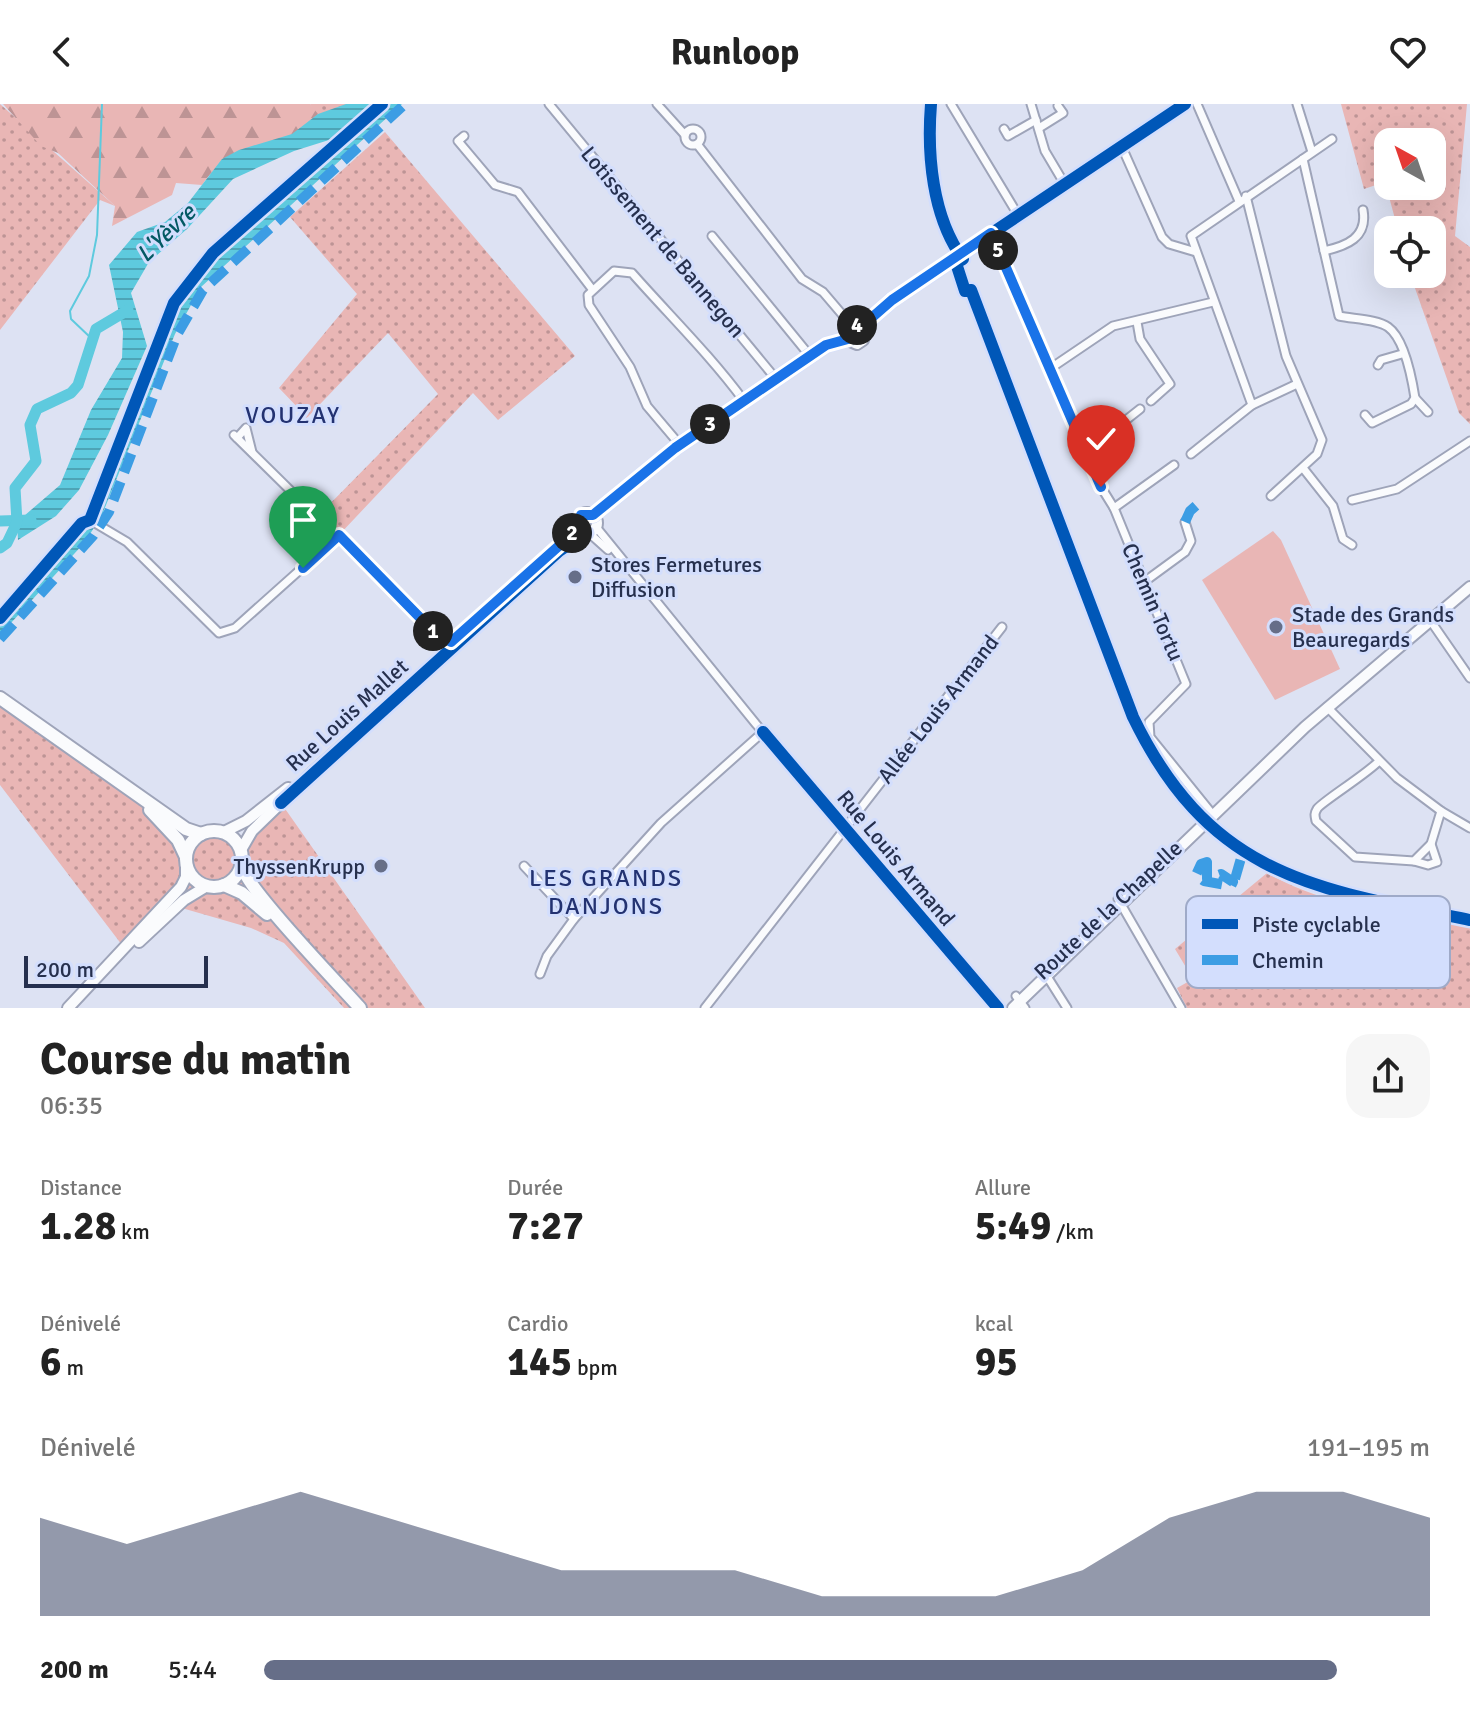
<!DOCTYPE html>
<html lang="fr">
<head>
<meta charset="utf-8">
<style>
  body { margin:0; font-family:Signika,sans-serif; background:#f6f6f6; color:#222; height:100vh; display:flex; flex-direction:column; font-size:30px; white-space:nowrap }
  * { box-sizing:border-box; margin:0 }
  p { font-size:26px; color:#767676 }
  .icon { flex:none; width:44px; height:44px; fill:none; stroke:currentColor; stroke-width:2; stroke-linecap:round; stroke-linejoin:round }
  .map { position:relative; height:904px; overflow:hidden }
  .sheet { display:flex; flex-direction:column; background:#fff; flex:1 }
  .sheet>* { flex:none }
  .needle { width:52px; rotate:320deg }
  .controls { position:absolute; left:1374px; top:24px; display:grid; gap:16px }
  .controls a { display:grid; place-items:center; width:72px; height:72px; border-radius:16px; background:#fff; box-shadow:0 8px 32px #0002; font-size:40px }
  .scale { position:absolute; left:24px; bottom:20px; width:184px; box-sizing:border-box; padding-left:8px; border:4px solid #26304e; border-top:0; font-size:22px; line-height:28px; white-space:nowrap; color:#26304e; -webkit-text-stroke:6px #d3defd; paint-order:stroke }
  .pin { position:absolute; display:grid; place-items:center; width:68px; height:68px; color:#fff; margin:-82px -34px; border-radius:50% 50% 50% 0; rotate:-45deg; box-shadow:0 0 8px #0007 }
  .pin .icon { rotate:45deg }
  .km { position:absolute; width:40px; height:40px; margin:-20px; border-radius:50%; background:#222; color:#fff; font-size:22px; line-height:40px; text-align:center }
  .round { display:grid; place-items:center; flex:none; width:84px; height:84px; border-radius:24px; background:#f6f6f6 }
  .summary { display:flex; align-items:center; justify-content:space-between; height:136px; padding:0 40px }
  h1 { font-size:44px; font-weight:700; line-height:60px }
  .metrics { display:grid; grid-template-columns:repeat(3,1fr); gap:12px; height:136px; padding:8px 40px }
  .metrics div { display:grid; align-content:center }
  .metrics b { font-size:40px; font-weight:700 }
  .metrics small { font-size:22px; font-weight:400 }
  .metrics p { font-size:22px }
  .chart { height:224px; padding:16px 40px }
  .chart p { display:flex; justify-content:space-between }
  .chart svg { width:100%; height:144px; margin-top:8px; fill:#666e88; opacity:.7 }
  ul { padding:0 40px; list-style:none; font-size:26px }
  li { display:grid; grid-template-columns:128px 96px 1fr; align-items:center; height:60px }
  li i { height:20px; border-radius:10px; background:#666e88 }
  header { display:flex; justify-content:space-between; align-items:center; height:104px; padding:0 40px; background:#fff; font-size:36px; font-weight:700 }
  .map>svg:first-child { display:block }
  .green { fill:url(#green-dots); fill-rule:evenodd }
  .forest { fill:url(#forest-firs) }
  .pitch { fill:#e9b6b5 }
  .water { fill:url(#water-rules) }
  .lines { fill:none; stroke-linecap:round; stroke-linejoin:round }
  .stream { stroke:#5ecade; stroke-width:2 }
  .river { stroke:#5ecade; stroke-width:11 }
  .street-casing { stroke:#9ea4b9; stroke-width:11 }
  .secondary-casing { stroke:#9ea4b9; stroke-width:14 }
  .primary-casing { stroke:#9ea4b9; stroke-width:16 }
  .street { stroke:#fafbfd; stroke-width:7 }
  .secondary { stroke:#fafbfd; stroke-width:10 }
  .primary { stroke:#fafbfd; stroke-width:12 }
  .quiet { stroke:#3c9de4; stroke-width:10; stroke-dasharray:20 10; stroke-linecap:butt }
  .cycleway-casing { stroke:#d3defd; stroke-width:17 }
  .cycleway { stroke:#0057b8; stroke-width:12 }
  .route-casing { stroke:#fff; stroke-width:16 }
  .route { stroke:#1a73e8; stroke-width:10 }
  .poi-dot { fill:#666e88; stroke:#d3defd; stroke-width:3 }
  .labels { text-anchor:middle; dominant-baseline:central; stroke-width:6; stroke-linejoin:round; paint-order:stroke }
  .street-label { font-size:22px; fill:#26304e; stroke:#d3defd }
  .poi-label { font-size:22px; fill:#26304e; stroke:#d3defd; text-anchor:start }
  .water-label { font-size:24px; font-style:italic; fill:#035964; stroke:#d3defd }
  .neighbourhood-label { font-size:24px; letter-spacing:2px; fill:#233271; stroke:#d3defd }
  .key { fill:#d3defd; stroke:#9faac8; stroke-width:2 }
  .key-label { font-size:22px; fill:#26304e }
</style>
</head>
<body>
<header><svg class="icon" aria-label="back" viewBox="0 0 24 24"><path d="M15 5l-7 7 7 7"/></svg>Runloop<svg class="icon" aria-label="heart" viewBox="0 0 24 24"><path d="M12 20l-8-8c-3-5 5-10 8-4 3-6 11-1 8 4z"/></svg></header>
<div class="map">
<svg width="1470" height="904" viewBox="0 0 1470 904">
  <defs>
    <pattern id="green-dots" width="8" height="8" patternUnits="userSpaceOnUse" patternTransform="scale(2)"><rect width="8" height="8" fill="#e9b6b5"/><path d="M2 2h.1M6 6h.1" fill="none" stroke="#bd9495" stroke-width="1.8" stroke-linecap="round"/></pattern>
    <pattern id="forest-firs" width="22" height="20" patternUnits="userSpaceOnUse" patternTransform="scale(2)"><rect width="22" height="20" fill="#e9b6b5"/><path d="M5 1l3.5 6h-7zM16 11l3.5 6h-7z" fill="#bd9495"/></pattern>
    <pattern id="water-rules" width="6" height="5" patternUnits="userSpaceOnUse" patternTransform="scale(2)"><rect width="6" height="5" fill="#5ecade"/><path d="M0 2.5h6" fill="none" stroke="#4da4b6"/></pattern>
  </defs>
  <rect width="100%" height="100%" fill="#dde2f3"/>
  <g class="green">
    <polygon points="0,0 115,102 100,96 0,226"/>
    <polygon points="310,0 382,0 333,43"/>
    <path d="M1341,0H1467L1455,132L1470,143V320L1459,309L1410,170H1432V126H1398L1385,78L1364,85ZM1388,38H1432V82H1388Z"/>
    <polygon points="385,28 575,252 498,316 473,289 339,431 319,411 438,290 388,229 303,318 298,314 302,308 279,284 357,190 290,113"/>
    <path d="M0,594L178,718C199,726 226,724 239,741L281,699L425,904H344L284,839L251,824L161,798L122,841L0,681Z"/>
    <path d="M1267,769C1327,803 1402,812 1470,822V904H1187L1177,884L1193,875L1175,845Z"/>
  </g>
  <path class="forest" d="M3,0H310L318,10C310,17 302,25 293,30C250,53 236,33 202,81L176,79L172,91L112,122L115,102L58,49L41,42Z"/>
  <polygon class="pitch" points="1273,427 1281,436 1340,565 1275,596 1202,476"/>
  <g class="water">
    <polygon points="346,0 371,0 329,36 294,47 233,75 187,125 149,158 131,189 147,242 108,331 79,386 56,412 18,436 17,418 60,381 91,306 122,254 123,228 109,161 137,128 165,118 188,99 222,55 239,46 292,30 318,10"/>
    <polygon points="384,0 402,0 201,183 175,230 102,411 85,438 0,531 0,516 93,414 172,208 191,177"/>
  </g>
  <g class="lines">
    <polyline class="stream" points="92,235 71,215 70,207 89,172 97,131 102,0"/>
    <g class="river">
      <polyline points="0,417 31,416"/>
      <polyline points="17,418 15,384 36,357 30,321 37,305 71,289 78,281 96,225 128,206"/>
      <polyline points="0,444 7,439 17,418"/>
    </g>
    <g class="street-casing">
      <g id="street">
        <polyline points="549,0 776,275"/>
        <polyline points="657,0 685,31"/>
        <polyline points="951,0 1018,111"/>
        <polyline points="1031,0 1045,47 1064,79"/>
        <polyline points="1197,0 1239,97"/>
        <polyline points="1297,0 1312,48"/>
        <polyline points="1039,24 1063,9 1058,2"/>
        <polyline points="1004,25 1008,32 1036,16"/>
        <circle cx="693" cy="33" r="8"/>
        <polyline points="464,32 458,37 495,81 518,88 592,185"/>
        <polyline points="697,40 802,175 823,188 852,222"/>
        <polyline points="1121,41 1162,133 1169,140 1196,148"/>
        <path d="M1303,55L1339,212C1353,215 1377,215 1388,223C1405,235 1412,275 1415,294L1411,300L1372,319L1365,311"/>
        <polyline points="1246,92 1286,252 1322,336 1317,350 1271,392"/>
        <polyline points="991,129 1101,383 1114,404 1186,580 1149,618 1150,633 1213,711"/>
        <polyline points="712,132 810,252"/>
        <path d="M1324,147C1346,142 1368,134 1363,106"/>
        <polyline points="1137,218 1140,235 1170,280 1151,297"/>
        <polyline points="1378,261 1381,256 1402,250"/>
        <polyline points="1051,264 1113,222 1213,198"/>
        <polyline points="1415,294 1428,308"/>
        <polyline points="1252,301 1297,280"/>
        <polyline points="234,331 434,528"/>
        <polyline points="237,334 246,324 252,348"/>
        <polyline points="1082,336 1121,320 1140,305"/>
        <path d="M680,341L647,302L630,263L589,201L588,191L614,167L632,169C670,212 710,251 744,297"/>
        <polyline points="1191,350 1252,301 1191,132 1332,35"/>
        <polyline points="1303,364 1333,402 1343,435 1352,441"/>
        <polyline points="1352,396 1397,385 1470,337"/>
        <polyline points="1114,404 1174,361"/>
        <polyline points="90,416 127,438 219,529 235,524 339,431"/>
        <polyline points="596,423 756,620 998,904"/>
        <polyline points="589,429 608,446"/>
        <polyline points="1144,478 1185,448 1191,437 1185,418"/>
        <polyline points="1430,516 1470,574"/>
        <polygon points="434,528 451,538 450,545 444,544"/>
        <path d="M1327,603L1397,674L1441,707L1431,740L1414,757L1355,753L1316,717C1315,712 1314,710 1317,705C1320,699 1367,670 1379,657"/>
        <polyline points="1441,707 1470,724"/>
        <polyline points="1414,757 1428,761 1437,758 1431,740"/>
        <polyline points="524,762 574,815"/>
        <polyline points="1118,795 1181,904"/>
        <polyline points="1043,866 1067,904"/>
        <polyline points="540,870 547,852 574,815 661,719 763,628"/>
        <polyline points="1016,892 1025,904"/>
        <polyline points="705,904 1002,523"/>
      </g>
    </g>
    <g class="secondary-casing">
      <g id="secondary">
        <polyline points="861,223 865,229 863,236 857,240 850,237 847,231 852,222 861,223 892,196 1185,0"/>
        <circle cx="587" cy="419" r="10"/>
        <polyline points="593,411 675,344 826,241 848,235"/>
        <polyline points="224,728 246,717 288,684"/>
        <polyline points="241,746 252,727 312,669 559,447 586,429"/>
        <polyline points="139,838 184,796 207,782"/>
        <polyline points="68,904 181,783 186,773 186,759"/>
        <polyline points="1013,904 1305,623 1470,483"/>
      </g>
    </g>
    <g class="primary-casing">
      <g id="primary">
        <polyline points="0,594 186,725 201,730"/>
        <polyline points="150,706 178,736 186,753"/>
        <circle cx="214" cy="755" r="28"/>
        <path d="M242,761C243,782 340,881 360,904"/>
        <polyline points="224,781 242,789 267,810"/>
      </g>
    </g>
    <use href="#street" class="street"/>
    <use href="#secondary" class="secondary"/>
    <use href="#primary" class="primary"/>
    <g class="quiet">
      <polyline points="1185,418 1190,407 1199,399"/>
      <polyline points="0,535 93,432 109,408 177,231 203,186 405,0"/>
      <polygon points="1207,758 1207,775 1221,770 1233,778 1231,782 1204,777 1196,771 1201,760"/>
      <polyline points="1235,775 1243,747"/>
    </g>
    <g class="cycleway-casing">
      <g id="cycleway">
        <path d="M931,0C927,50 932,113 963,155L956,159L965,187L971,186L1133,613C1210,772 1313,785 1470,816"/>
        <polyline points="861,223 892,196 1185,0"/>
        <polyline points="593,411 675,344 826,241 848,235"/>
        <polyline points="0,514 82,419 90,416 174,199 213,149 382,0"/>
        <polyline points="763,628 998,904"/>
        <polyline points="281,699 559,447 586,429"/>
      </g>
    </g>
    <use href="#cycleway" class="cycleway"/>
  </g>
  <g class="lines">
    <g class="route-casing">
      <polyline id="route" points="303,464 339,431 434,528 451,538 570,432 578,423 581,411 593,411 675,344 826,241 848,235 847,228 852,222 861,223 892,196 991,129 1101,383"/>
    </g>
    <use href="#route" class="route"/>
  </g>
  <g class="poi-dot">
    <circle cx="575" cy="473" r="8"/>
    <circle cx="1276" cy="523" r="8"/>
    <circle cx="381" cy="762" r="8"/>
  </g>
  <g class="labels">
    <g class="street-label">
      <text transform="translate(663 138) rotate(50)">Lotissement de Bannegon</text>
      <text transform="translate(1153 498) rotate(67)">Chemin Tortu</text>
      <text transform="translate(938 605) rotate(-52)">Allée Louis Armand</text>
      <text transform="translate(347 611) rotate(-42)">Rue Louis Mallet</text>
      <text transform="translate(896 754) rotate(50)">Rue Louis Armand</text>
      <text transform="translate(1108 806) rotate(-43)">Route de la Chapelle</text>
    </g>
    <g class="poi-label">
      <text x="591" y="460">Stores Fermetures<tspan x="591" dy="25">Diffusion</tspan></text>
      <text x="1292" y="510">Stade des Grands<tspan x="1292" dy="25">Beauregards</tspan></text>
      <text x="365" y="762" text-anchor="end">ThyssenKrupp</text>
    </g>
    <g class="water-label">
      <text transform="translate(166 129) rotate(-44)">L'Yèvre</text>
    </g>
    <g class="neighbourhood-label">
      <text x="293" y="311">VOUZAY</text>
      <text x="606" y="774">LES GRANDS<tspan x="606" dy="28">DANJONS</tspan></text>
    </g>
  </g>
  <rect x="1186" y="792" width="264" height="92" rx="12" class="key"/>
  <rect x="1202" y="815" width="36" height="10" fill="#0057b8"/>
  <rect x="1202" y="851" width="36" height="10" fill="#3c9de4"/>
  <g class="key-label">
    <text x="1252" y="828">Piste cyclable</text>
    <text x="1252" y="864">Chemin</text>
  </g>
</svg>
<div class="controls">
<a><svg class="needle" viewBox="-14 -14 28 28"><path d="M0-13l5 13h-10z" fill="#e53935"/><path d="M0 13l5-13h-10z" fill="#767676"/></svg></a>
<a><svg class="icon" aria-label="locate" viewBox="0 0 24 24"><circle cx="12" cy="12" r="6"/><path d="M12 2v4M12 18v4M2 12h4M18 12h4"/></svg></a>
</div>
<div class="scale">200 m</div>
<div class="pin" style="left:303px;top:464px;background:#1e9e55"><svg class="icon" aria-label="arrive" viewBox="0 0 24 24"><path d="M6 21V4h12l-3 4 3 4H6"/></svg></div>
<div class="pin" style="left:1101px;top:383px;background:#d93025"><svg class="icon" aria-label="check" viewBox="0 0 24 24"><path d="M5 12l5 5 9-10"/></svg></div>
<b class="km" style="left:433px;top:527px">1</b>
<b class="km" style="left:572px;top:429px">2</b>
<b class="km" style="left:710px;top:320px">3</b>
<b class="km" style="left:857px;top:221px">4</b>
<b class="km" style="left:998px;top:146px">5</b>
</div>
<section class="sheet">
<div class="summary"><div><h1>Course du matin</h1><p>06:35</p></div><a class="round"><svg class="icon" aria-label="share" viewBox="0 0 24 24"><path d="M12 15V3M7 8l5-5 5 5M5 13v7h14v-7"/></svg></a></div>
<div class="metrics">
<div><p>Distance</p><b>1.28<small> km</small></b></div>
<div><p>Durée</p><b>7:27</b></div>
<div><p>Allure</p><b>5:49<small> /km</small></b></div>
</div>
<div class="metrics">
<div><p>Dénivelé</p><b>6<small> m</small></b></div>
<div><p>Cardio</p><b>145<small> bpm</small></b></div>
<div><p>kcal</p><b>95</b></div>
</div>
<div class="chart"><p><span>Dénivelé</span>191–195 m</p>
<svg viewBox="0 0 160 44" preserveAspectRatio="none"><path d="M0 44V14L10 22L20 14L30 6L40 14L50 22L60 30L70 30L80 30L90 38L100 38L110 38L120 30L130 14L140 6L150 6L160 14V44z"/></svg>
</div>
<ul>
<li><b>200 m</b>5:44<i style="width:92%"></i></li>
</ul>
</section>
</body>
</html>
